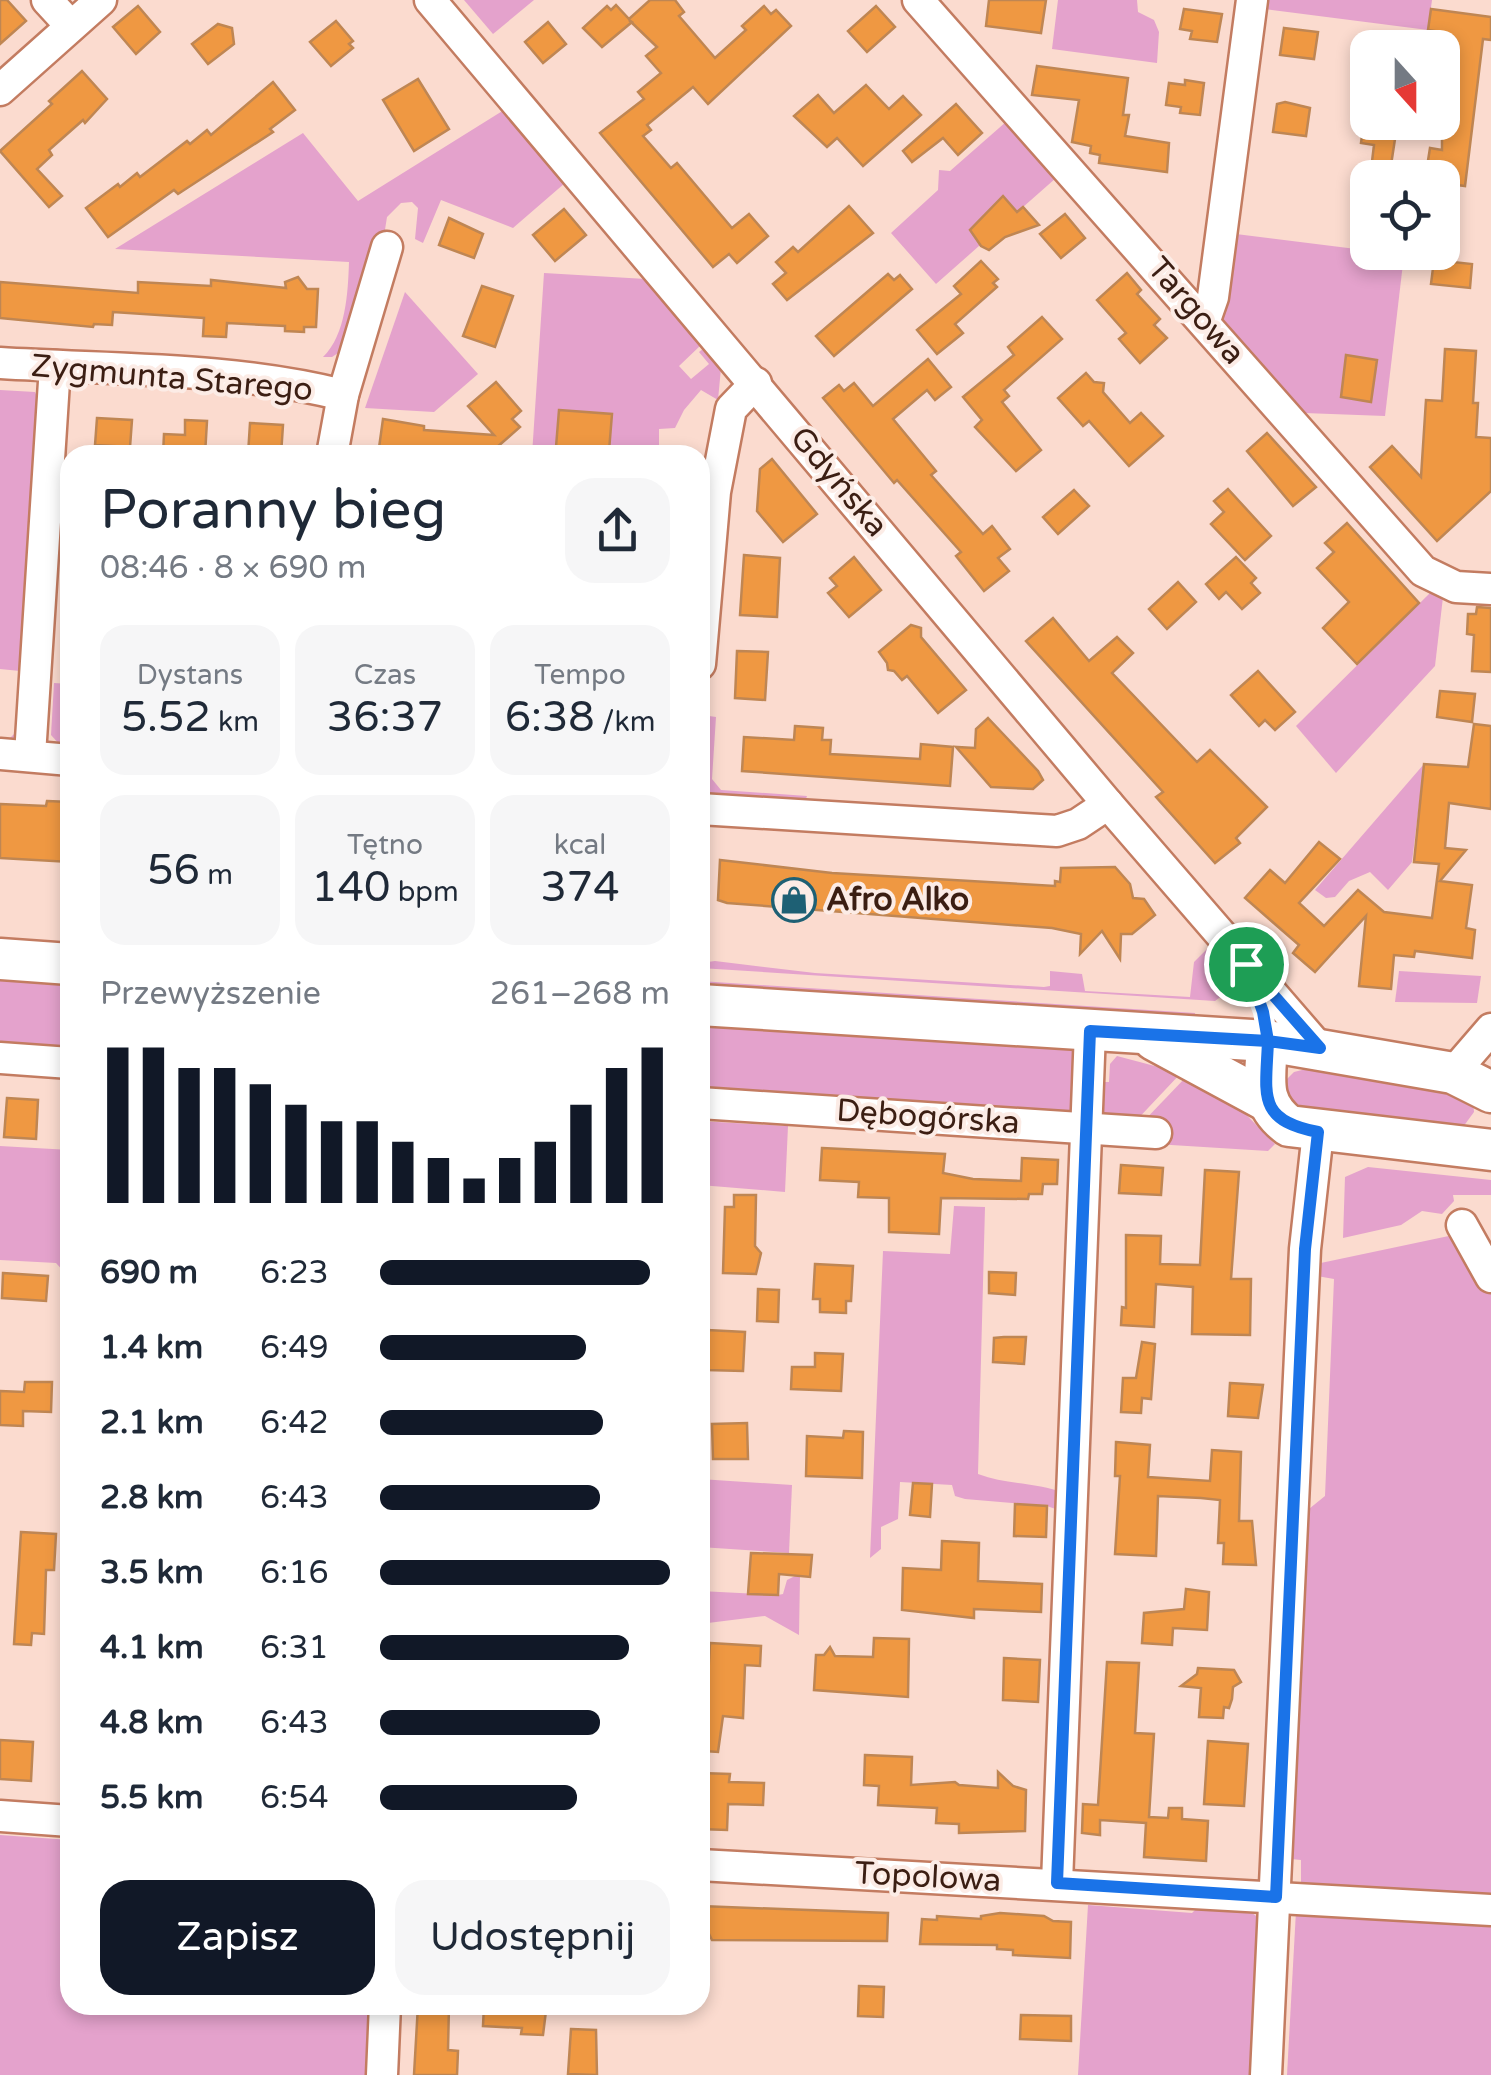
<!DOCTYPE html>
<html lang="pl">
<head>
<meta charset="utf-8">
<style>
  body { margin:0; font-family:"Varela Round",sans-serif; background:#f6f6f7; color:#1f2937; height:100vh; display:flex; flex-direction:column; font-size:38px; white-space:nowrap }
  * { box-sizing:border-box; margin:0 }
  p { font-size:32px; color:#747a83 }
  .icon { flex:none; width:55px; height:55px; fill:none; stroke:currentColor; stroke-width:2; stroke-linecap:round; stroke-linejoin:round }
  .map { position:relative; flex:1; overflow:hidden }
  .drawer { position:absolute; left:60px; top:445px; width:650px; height:1570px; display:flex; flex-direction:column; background:#fff; border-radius:30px; box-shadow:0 5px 15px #0003 }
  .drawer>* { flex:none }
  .needle { width:65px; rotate:159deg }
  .buttons { position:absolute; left:1350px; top:30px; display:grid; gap:20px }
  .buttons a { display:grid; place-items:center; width:110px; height:110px; border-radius:20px; background:#fff; box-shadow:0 5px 15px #0003; font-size:50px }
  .pin { position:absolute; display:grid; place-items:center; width:85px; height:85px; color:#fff; margin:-42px; border:5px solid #fff; border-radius:50%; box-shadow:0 2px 10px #0007 }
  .round { display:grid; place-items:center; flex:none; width:105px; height:105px; border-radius:30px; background:#f6f6f7 }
  .headline { display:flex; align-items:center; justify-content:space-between; height:170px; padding:0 40px }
  h1 { font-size:55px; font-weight:600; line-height:75px }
  .metrics { display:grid; grid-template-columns:repeat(3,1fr); gap:15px; height:170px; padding:10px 40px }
  .metrics div { display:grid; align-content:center; border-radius:25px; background:#f6f6f7; text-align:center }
  .metrics b { font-size:42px; font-weight:600 }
  .metrics small { font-size:28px; font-weight:400 }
  .metrics p { font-size:28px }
  .chart { height:280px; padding:20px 40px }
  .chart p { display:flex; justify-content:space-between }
  .chart svg { width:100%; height:180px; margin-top:10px; stroke:#111827; stroke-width:6 }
  .primary-button { display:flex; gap:20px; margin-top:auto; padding:20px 40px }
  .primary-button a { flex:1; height:115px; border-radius:30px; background:#111827; color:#fff; font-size:40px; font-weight:600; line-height:115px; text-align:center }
  .primary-button a+a { background:#f6f6f7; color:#1f2937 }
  ul { padding:0 40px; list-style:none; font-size:32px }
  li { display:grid; grid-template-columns:160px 120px 1fr; align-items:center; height:75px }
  li i { height:25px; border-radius:12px; background:#111827 }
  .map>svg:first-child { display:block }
  .green { fill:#e4a2cc }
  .building { fill:#ef9842; stroke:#bf8653; stroke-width:2.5 }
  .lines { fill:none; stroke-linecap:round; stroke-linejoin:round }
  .minor-casing { stroke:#c37c61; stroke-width:35 }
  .major-casing { stroke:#c37c61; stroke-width:45 }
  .minor { stroke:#fff; stroke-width:30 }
  .major { stroke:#fff; stroke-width:40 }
  .route-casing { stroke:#fff; stroke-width:20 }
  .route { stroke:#1a73e8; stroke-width:12 }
  .labels { text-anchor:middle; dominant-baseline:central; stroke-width:8; stroke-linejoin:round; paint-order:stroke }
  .street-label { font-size:32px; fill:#3b1e13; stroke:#fcece6 }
  .poi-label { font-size:32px; font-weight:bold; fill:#3b1e13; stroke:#fcece6; text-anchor:start }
</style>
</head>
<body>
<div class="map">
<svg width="1491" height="2075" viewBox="0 0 1491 2075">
  <rect width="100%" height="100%" fill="#fbdbcf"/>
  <g class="green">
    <polygon points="464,0 534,0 493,34"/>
    <polygon points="1058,0 1137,0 1138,12 1154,20 1159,32 1157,63 1052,49"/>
    <polygon points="1266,0 1432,0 1428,30 1265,9"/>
    <path d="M504,110L565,183L513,228L441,200L423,243L415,239L418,208L412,202L401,203L387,217L384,236L341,351L332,357H323C346,335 348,292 349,262L115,249L303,133L358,201Z"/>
    <polygon points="1007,121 1056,178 936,284 891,233 938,190 939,170 950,171"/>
    <polygon points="1236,234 1404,255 1385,416 1304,413 1223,322"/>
    <polygon points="544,273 646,279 701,345 679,366 691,379 709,364 699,352 704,348 721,368 718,400 701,390 684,410 675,428 659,429 659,447 651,455 532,455"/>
    <polygon points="405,292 478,374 434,412 365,408"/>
    <polygon points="0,390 35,392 39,401 20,740 4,744 16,732 20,671 0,669"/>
    <polygon points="1431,592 1443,597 1435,666 1336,773 1296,726"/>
    <polygon points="54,683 70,684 70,747 62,747 51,735"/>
    <polygon points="709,716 716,717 712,779 721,790 807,796 806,799 710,796 706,758"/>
    <polygon points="1424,764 1412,862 1388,890 1370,872 1349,881 1335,897 1326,898 1315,890"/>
    <polygon points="1208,948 1231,980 1227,992 1215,1001 700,968 700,963 715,961 815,973 1044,987 1050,986 1050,971 1082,974 1085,991 1190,997 1194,962"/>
    <polygon points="1399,971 1481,976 1477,1003 1395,1002"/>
    <polygon points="0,972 70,976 70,1057 0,1052"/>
    <polygon points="700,981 1195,1013 1195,1024 700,993"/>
    <polygon points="711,1023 1074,1046 1080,1056 1073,1119 700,1095 700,1025"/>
    <polygon points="1117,1056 1181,1073 1132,1125 1104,1116 1102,1082 1109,1082 1110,1064"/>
    <polygon points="1306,1069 1458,1086 1473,1101 1474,1112 1463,1127 1286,1106 1285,1081 1294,1072"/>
    <polygon points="1187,1076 1224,1092 1275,1144 1268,1151 1139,1143 1140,1125"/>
    <polygon points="700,1121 788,1126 785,1192 700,1185"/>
    <polygon points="0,1146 70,1150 70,1280 66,1280 66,1274 56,1263 0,1260"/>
    <polygon points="1368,1167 1491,1180 1491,1195 1453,1195 1454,1201 1442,1214 1422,1211 1401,1225 1343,1238 1345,1177"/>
    <path d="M954,1206L985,1207L978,1474C1007,1485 1038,1482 1064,1493V1512L1047,1506L965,1499L955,1496L952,1485L900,1482L898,1519L881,1527V1549L870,1558L883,1251L950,1254Z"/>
    <polygon points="1463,1233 1491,1291 1491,1899 1301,1887 1301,1860 1291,1859 1304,1513 1325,1496 1334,1279 1317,1276 1316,1264"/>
    <polygon points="700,1479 792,1485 789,1553 700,1547"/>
    <polygon points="795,1576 800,1576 799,1635 765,1616 700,1624 700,1591 778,1595 783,1594 787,1580"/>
    <polygon points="0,1835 70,1840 70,2005 368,2005 372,2010 373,2075 0,2075"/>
    <polygon points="1201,1904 1247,1909 1260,1919 1249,2075 1078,2075 1088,1905 1192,1913"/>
    <polygon points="1296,1911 1491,1918 1491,2075 1287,2075"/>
  </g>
  <g class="building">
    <polygon points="0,0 7,0 26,21 0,44"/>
    <polygon points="650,0 675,0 684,12 679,16 715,58 746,30 742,26 764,6 771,14 776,10 791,26 708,104 693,87 647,125 651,130 643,136 671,168 677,163 732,228 749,214 768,236 737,263 729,254 713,267 600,133 644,99 638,92 661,73 646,56 657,47 629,20 632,22 602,47 583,28 607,6 611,10 616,5 629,19"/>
    <polygon points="989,0 1046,0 1041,33 986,26"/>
    <polygon points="138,6 160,32 136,54 113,27"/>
    <polygon points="876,6 895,27 867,52 848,31"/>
    <polygon points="1184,9 1222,14 1217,42 1190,39 1192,31 1180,29"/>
    <polygon points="1431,9 1491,17 1491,40 1483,39 1465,186 1442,183 1441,169 1427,167 1430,148 1442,150 1442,67 1447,33 1428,30"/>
    <polygon points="336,21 353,41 349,44 353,48 331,66 310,42"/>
    <polygon points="548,22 566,44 543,63 525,42"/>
    <polygon points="218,24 232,28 234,44 208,64 192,44"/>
    <polygon points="1284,28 1318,32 1314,59 1280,55"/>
    <polygon points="1037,66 1128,78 1123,115 1129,115 1125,136 1169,143 1167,172 1099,163 1100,155 1090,153 1091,146 1072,142 1079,100 1032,95"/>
    <polygon points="82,71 107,99 85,123 83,120 49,150 52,155 37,169 62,196 49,207 0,151 52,104 49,101"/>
    <polygon points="418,79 449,129 414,151 383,100"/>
    <polygon points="1185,80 1204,83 1200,115 1180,113 1181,107 1166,105 1169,83 1185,85"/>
    <polygon points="273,82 295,110 270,129 273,132 178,194 174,190 108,237 86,208 118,184 120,187 137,173 140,177 187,141 190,144 207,130 211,135"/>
    <polygon points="866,85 889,109 903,96 921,115 863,166 837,138 827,147 794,116 818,95 834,113"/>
    <polygon points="1285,102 1310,108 1306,136 1273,132 1277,104"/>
    <polygon points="956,104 982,133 958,155 943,138 912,162 903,151"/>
    <polygon points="1364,122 1412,122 1395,139 1389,178 1370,178 1374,145 1361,143"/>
    <polygon points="1003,196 1017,212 1023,207 1039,225 1005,237 989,250 981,246 970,230"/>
    <polygon points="849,206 873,233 787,300 773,284 786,273 776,262 793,247 798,252"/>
    <polygon points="564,209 586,235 555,261 533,235"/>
    <polygon points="1065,214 1085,238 1061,258 1040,234"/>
    <polygon points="449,218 483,234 474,258 439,245"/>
    <polygon points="1434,260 1472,264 1470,288 1431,284"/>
    <polygon points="981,261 998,279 993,283 997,287 955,324 963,333 937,354 917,330 961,294 954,286"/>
    <polygon points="1127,273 1141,290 1137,294 1160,319 1154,325 1167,338 1140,363 1119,339 1126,333 1097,300"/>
    <polygon points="888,274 894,280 900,275 912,289 834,356 816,336"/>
    <polygon points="298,277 307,289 318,289 316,327 304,327 304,332 285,331 285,326 227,323 226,337 203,336 204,318 113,312 112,325 94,324 93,327 0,318 0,282 138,293 138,282 211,286 211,280 286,288 285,282"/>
    <polygon points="482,286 513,296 495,347 463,336"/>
    <polygon points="1042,317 1062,339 1004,390 1009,396 1002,402 1041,450 1016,471 975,427 982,420 963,397 1014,355 1008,347"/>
    <polygon points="1445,349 1476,351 1473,403 1478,403 1476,437 1491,438 1491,491 1437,541 1370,467 1392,446 1421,477 1426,400 1442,401"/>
    <polygon points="1346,355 1377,360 1371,402 1341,397"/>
    <polygon points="928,359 951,387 935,400 927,390 893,419 936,471 931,475 983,534 992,526 1010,549 998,558 1009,571 984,591 956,556 961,552 897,480 894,483 823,398 839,385 844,391 854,383 873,406"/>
    <polygon points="1086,373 1094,382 1104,383 1103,392 1130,423 1141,413 1163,436 1129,466 1089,421 1083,426 1058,398"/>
    <polygon points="496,382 521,411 512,419 520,427 488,455 378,455 383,419 424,426 424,430 494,435 468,406"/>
    <polygon points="559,410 612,414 609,451 556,447"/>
    <polygon points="97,418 132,420 130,447 95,445"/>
    <polygon points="185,420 207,421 205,455 163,455 164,434 185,435"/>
    <polygon points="250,423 283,425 281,455 248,455"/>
    <polygon points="1267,433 1316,487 1293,506 1247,451"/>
    <polygon points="772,459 817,514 783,542 757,511 760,469"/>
    <polygon points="1228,489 1271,536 1245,560 1211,524 1224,512 1214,501"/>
    <polygon points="1074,490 1089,506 1058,534 1043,517"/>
    <polygon points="1347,523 1419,603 1357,664 1323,628 1349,602 1317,568 1334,552 1325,543"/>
    <polygon points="744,555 780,558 777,617 740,615"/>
    <polygon points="854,557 881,590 849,617 828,593 837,586 830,578"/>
    <polygon points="1236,557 1256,578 1251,583 1260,593 1242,609 1226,592 1219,599 1206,584"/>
    <polygon points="1178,582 1196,602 1167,629 1149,609"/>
    <polygon points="1477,607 1491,608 1491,672 1472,671 1474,635 1467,634 1468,614 1476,614"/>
    <polygon points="1053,618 1089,661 1117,637 1133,653 1112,673 1197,762 1210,750 1267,807 1236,838 1240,843 1215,863 1156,797 1163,792 1026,641"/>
    <polygon points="911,625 921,628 921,637 966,690 938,713 907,676 902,680 894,671 888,670 887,663 879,652"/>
    <polygon points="737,651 768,652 765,700 735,698"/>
    <polygon points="1258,671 1295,712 1275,730 1265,720 1259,726 1231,695"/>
    <polygon points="1440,691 1475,694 1472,722 1437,717"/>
    <polygon points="988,718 1038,771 1043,780 1033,789 991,787 956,747 975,748 976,729"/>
    <polygon points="1474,724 1491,726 1491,809 1449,803 1445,848 1466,850 1440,881 1472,885 1466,928 1475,930 1472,958 1415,951 1414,957 1394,955 1391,989 1359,986 1366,916 1315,972 1293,953 1299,945 1245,898 1270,870 1285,883 1319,842 1340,859 1299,903 1324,926 1358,890 1384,912 1432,918 1439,864 1414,862 1424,764 1468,767"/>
    <polygon points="795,726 823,728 822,740 831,740 830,754 920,759 921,744 953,747 950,786 742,771 744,737 794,740"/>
    <polygon points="47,801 70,802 70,862 0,858 0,804 46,806"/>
    <polygon points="720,860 832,873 1055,886 1055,881 1060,882 1061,868 1115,867 1130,884 1133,898 1144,899 1155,915 1132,934 1121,934 1120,959 1102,931 1080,954 1081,934 1052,928 727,903 718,900"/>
    <polygon points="7,1098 38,1100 36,1139 4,1137"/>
    <polygon points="822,1148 945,1154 943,1173 973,1179 1021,1181 1022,1158 1058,1160 1057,1184 1043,1184 1042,1194 1029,1194 1028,1199 941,1198 939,1234 889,1232 889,1198 858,1197 859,1182 820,1180"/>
    <polygon points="1121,1165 1163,1168 1161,1195 1119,1193"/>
    <polygon points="1205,1170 1239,1172 1231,1279 1251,1279 1250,1335 1192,1334 1193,1287 1156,1284 1154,1327 1121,1325 1122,1307 1126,1308 1126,1235 1161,1236 1160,1264 1200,1265"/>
    <polygon points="734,1195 756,1195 755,1246 761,1253 756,1274 723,1273 725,1207 734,1207"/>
    <polygon points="815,1264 853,1266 851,1301 846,1301 846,1313 820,1312 820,1299 813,1299"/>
    <polygon points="989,1272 1016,1273 1015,1295 989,1293"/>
    <polygon points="3,1273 48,1276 46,1301 2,1298"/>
    <polygon points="758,1289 779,1290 778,1322 757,1321"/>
    <polygon points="707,1330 745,1332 743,1371 707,1370"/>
    <polygon points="1004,1337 1026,1337 1024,1364 993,1362 994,1338"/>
    <polygon points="1142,1342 1155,1344 1151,1399 1142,1398 1141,1413 1121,1412 1123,1378 1136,1378"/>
    <polygon points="815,1353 843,1354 841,1391 791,1389 792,1367 815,1367"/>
    <polygon points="25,1382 52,1382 51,1412 23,1411 23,1426 0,1425 0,1391 24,1392"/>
    <polygon points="1230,1383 1263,1385 1258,1418 1228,1416"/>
    <polygon points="747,1423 748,1459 713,1459 712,1424"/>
    <polygon points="844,1431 863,1432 862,1478 806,1476 807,1436 843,1438"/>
    <polygon points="1116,1442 1150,1445 1148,1477 1210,1481 1212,1450 1241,1452 1239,1521 1252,1521 1256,1565 1223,1564 1224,1543 1218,1543 1220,1500 1201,1498 1158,1496 1156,1556 1115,1554 1120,1476 1115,1476"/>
    <polygon points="913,1483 932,1484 930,1517 910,1515"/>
    <polygon points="1015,1504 1047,1506 1046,1537 1014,1536"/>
    <polygon points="21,1532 56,1534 54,1570 46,1570 44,1634 32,1633 31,1645 14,1644"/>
    <polygon points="942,1541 979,1543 978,1581 1042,1584 1041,1612 974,1609 974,1618 902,1610 903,1568 941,1570"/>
    <polygon points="751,1553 812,1555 810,1577 779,1574 778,1595 748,1594"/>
    <polygon points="1186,1589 1209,1592 1207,1630 1173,1628 1172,1645 1142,1643 1144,1613 1184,1609"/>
    <polygon points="874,1638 909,1639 908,1697 814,1690 816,1655 824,1655 830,1647 835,1656 873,1657"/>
    <polygon points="710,1643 761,1646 760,1666 745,1665 743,1718 723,1716 718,1752 705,1751 705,1737 700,1736 700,1714 706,1715"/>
    <polygon points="1004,1658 1040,1660 1038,1702 1003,1700"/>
    <polygon points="1107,1662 1139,1663 1135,1733 1154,1734 1149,1817 1168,1818 1169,1808 1182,1808 1182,1819 1208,1821 1206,1861 1144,1857 1146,1823 1100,1820 1100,1835 1082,1833 1083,1804 1098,1805"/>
    <polygon points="1198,1668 1234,1670 1241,1682 1233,1687 1232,1699 1229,1708 1224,1707 1223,1718 1199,1717 1201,1688 1181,1686 1197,1674"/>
    <polygon points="0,1740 33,1742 31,1781 0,1779"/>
    <polygon points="1208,1741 1248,1744 1244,1806 1204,1804"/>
    <polygon points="865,1755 912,1757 911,1785 955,1782 959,1785 998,1788 998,1772 1013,1786 1026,1790 1025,1831 959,1833 959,1824 936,1823 937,1808 878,1805 879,1786 864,1785"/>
    <polygon points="700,1773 730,1774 729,1782 764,1783 763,1805 728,1804 727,1830 700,1829"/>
    <polygon points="700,1906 888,1913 887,1941 712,1940 708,1932 700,1931"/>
    <polygon points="1000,1913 1044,1916 1053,1921 1071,1922 1070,1958 1013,1955 1013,1950 997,1949 997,1945 920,1944 922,1919 937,1920 937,1916 981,1919 981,1916"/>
    <polygon points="859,1986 884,1987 883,2017 858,2016"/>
    <polygon points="418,2005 449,2005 448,2050 458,2051 457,2075 414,2075"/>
    <polygon points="484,2005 523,2005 523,2010 546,2011 543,2035 521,2034 522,2028 483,2026"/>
    <polygon points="1021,2015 1071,2016 1071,2041 1020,2039"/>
    <polygon points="571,2029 596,2030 597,2075 568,2074"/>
  </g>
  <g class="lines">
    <g class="minor-casing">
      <g id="minor">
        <polyline points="47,0 71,26"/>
        <polyline points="430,0 1108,804 1320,1049"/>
        <polyline points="918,0 1423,571 1456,587 1491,589"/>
        <polyline points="0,90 101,0"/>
        <polyline points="1205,320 1213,297 1252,0"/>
        <path d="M0,363C113,370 233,367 343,395"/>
        <polyline points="332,455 343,395 387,247"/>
        <polyline points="700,664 715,492 731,409 756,383"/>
        <polyline points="0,754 70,760"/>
        <polyline points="30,755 55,366"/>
        <polyline points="700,809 1057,831 1078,824 1108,804"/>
        <polyline points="0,1058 70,1063"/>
        <polyline points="1453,1073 1491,1029"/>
        <polyline points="700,1103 1156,1133"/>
        <polyline points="1462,1225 1491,1277"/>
        <polyline points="0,1816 70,1821"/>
        <polyline points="700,1865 1491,1910"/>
        <polyline points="1057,1883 1090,1031"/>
        <polyline points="382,2075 385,2005"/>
        <polyline points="1266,2075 1305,1249 1318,1132"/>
      </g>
    </g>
    <g class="major-casing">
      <g id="major">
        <polyline points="0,959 70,964"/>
        <polyline points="700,1005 1267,1041 1453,1073 1491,1092"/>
        <polyline points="1154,1040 1265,1100"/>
        <path d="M1267,1041C1266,1078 1257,1102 1289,1126L1491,1150"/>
      </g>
    </g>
    <use href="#minor" class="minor"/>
    <use href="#major" class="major"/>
  </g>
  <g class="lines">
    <g class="route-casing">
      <path id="route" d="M1246,964L1263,1012L1268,1041L1090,1031L1057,1883L1276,1897L1305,1249L1318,1132C1256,1120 1266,1095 1268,1041L1320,1048L1246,964"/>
    </g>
    <use href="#route" class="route"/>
  </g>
  <defs>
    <g id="shop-ring" transform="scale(2.25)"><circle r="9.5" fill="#fcece6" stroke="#1e6074" stroke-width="1.5"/><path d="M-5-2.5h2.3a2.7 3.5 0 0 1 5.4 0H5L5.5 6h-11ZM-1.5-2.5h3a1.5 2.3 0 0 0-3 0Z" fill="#1e6074"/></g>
  </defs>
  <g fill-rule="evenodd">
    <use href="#shop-ring" x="794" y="900"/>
  </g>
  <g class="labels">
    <g class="street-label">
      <text transform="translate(1196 311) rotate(49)">Targowa</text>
      <text transform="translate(172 378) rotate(5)">Zygmunta Starego</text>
      <text transform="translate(839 482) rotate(50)">Gdyńska</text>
      <text transform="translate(928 1117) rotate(4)">Dębogórska</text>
      <text transform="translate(928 1877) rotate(3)">Topolowa</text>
    </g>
    <g class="poi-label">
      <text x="826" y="900">Afro Alko</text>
    </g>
  </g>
</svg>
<div class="buttons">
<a><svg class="needle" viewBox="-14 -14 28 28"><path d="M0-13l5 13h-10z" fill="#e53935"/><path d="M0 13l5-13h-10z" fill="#747a83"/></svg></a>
<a><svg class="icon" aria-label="locate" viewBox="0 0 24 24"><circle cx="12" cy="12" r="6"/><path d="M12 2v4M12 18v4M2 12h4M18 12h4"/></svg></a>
</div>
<div class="pin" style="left:1246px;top:964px;background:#1e9e55"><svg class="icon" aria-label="arrive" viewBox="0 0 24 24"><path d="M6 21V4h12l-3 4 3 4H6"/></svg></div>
<section class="drawer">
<div class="headline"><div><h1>Poranny bieg</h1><p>08:46 · 8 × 690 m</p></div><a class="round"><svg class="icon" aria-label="share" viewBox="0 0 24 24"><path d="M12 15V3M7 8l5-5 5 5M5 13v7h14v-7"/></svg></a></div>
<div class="metrics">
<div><p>Dystans</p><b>5.52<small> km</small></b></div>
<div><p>Czas</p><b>36:37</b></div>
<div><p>Tempo</p><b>6:38<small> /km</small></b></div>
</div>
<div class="metrics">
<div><b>56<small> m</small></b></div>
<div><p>Tętno</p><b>140<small> bpm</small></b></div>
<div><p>kcal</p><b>374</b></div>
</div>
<div class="chart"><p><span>Przewyższenie</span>261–268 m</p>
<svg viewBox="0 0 160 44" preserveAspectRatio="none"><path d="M5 44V6M15 44V6M25 44V11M35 44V11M45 44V15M55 44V20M65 44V24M75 44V24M85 44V29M95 44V33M105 44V38M115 44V33M125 44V29M135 44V20M145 44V11M155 44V6"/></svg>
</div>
<ul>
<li><b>690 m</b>6:23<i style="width:93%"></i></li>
<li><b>1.4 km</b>6:49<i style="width:71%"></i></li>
<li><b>2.1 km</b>6:42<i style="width:77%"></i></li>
<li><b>2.8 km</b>6:43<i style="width:76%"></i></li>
<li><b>3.5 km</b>6:16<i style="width:100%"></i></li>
<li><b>4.1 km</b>6:31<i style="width:86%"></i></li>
<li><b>4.8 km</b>6:43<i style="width:76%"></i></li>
<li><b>5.5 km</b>6:54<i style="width:68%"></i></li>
</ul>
<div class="primary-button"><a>Zapisz</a><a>Udostępnij</a></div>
</section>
</div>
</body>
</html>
